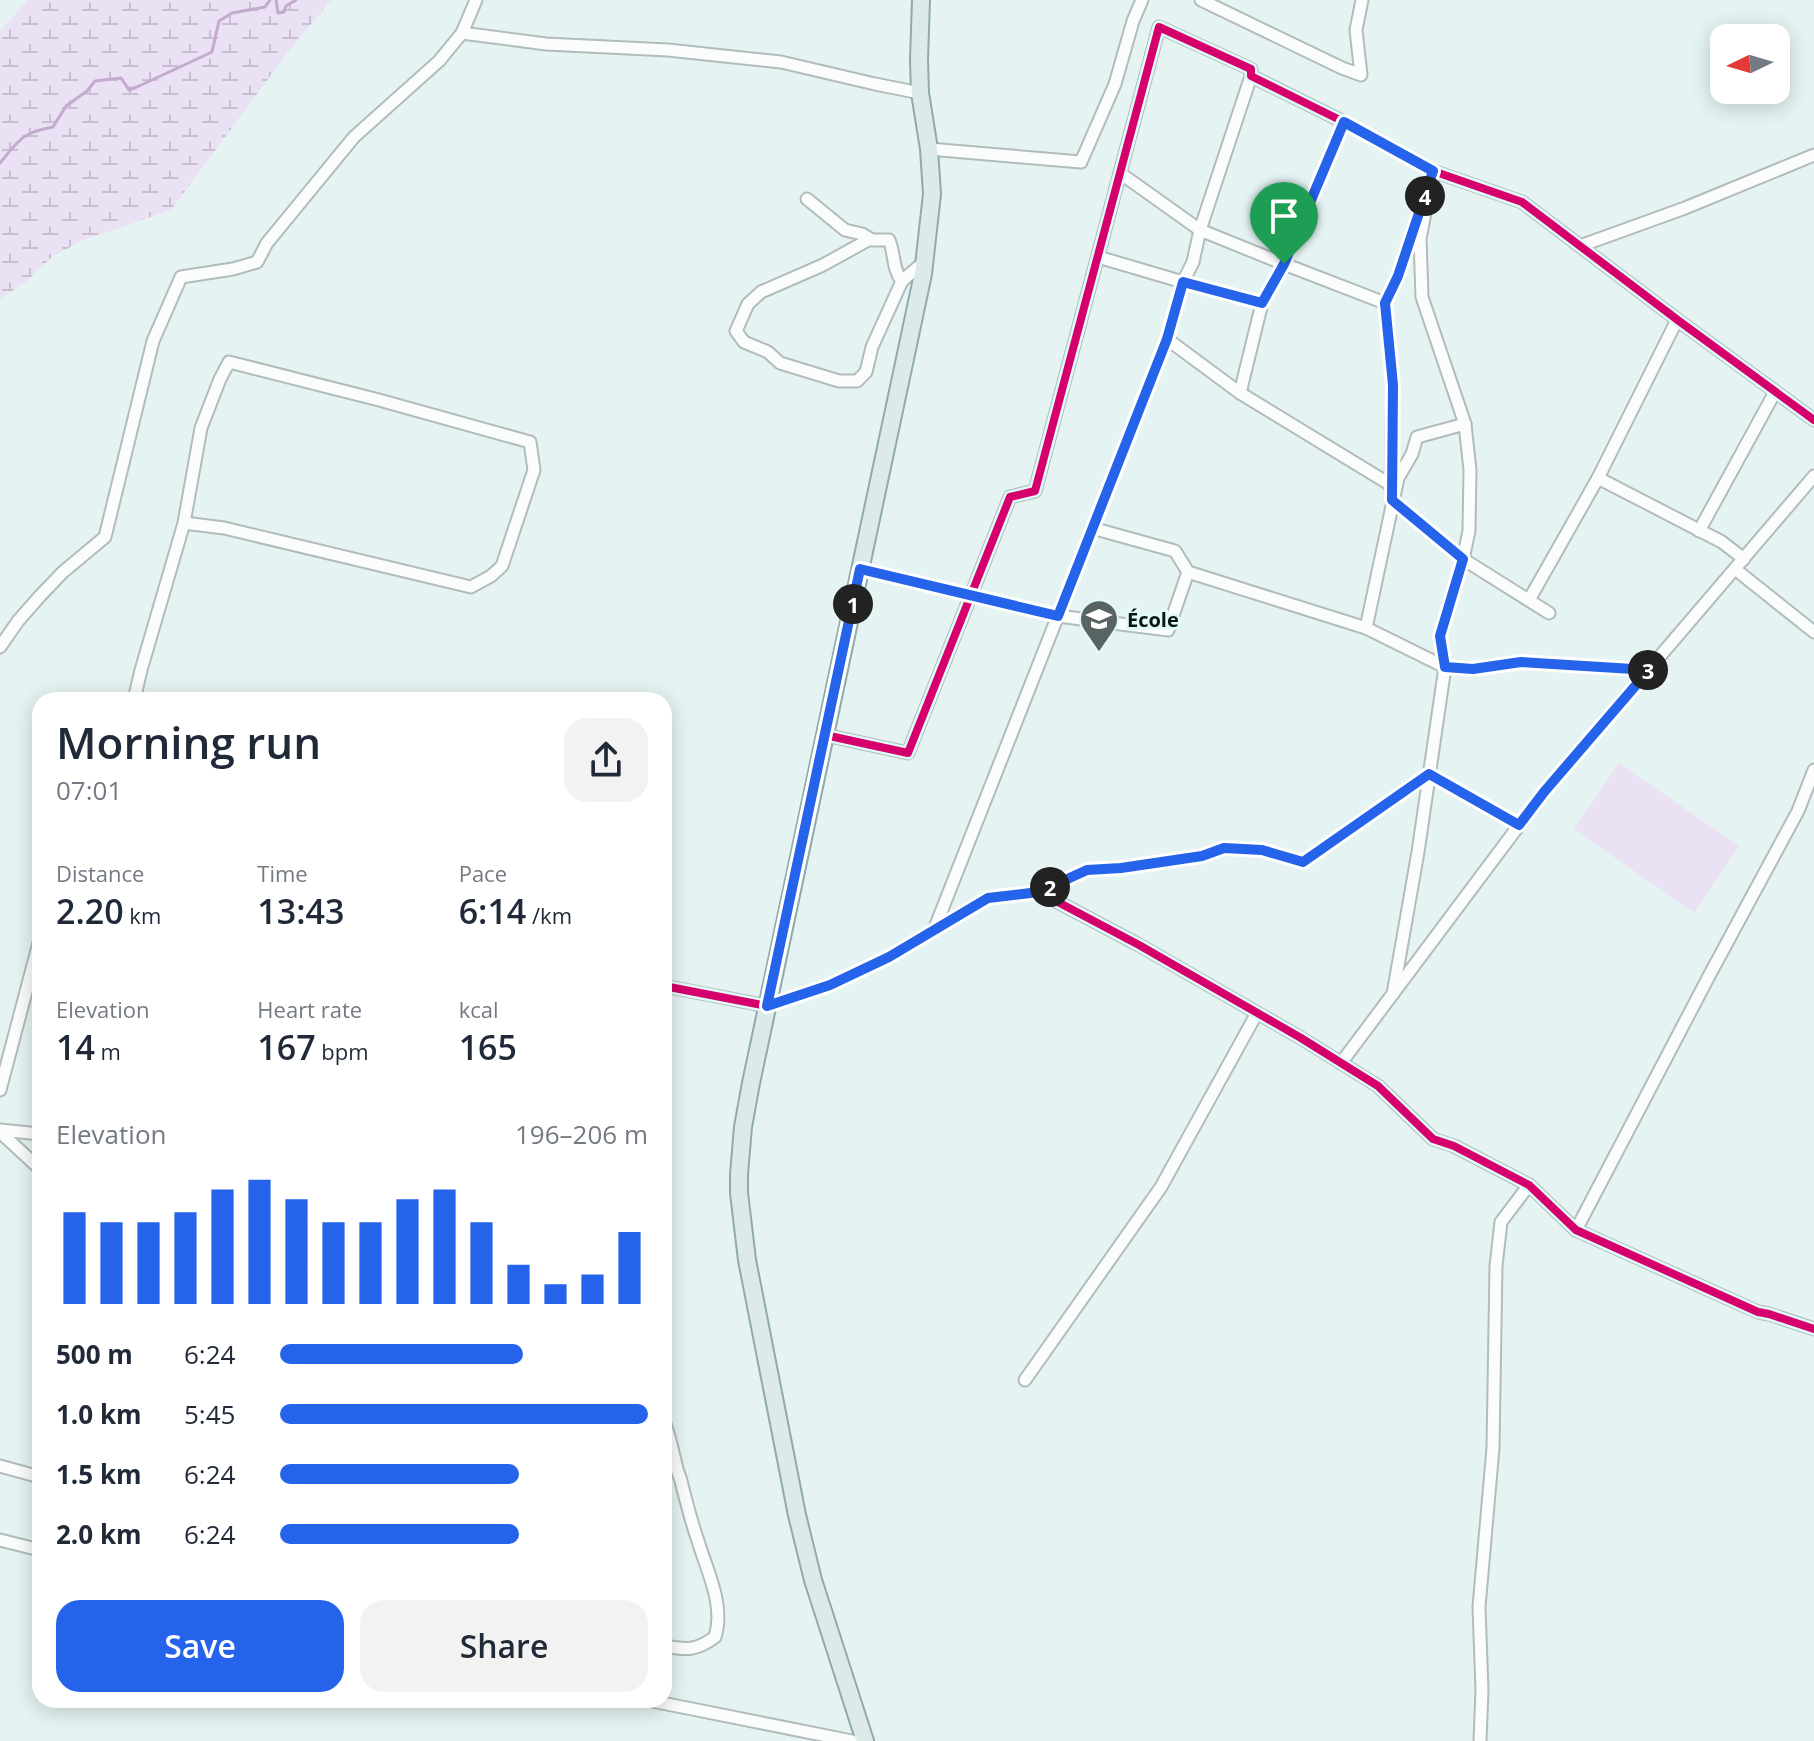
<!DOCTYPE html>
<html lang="en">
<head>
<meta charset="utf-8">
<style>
  body { margin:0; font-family:"Open Sans",sans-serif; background:#f2f2f3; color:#1f2937; height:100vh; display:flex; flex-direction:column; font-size:30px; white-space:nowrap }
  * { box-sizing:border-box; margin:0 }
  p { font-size:26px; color:#747a83 }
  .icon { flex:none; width:44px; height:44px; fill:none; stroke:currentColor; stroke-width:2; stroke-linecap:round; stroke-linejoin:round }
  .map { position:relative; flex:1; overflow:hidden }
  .drawer { position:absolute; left:32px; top:692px; width:640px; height:1016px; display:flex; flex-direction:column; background:#fff; border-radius:24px; box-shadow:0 4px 20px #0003 }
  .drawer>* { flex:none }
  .needle { width:52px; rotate:265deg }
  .tools { position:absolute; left:1710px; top:24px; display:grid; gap:16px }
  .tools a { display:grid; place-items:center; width:80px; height:80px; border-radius:16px; background:#fff; box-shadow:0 4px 20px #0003; font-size:40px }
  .pin { position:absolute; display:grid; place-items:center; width:68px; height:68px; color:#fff; margin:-82px -34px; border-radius:50% 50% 50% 0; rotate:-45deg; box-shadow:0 0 8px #0007 }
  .pin .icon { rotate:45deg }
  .km { position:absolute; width:40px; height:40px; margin:-20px; border-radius:50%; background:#222; color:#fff; font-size:22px; line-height:40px; text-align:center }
  .round { display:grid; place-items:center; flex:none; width:84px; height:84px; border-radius:24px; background:#f2f2f3 }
  .summary { display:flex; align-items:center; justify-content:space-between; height:136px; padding:0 24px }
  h1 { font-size:44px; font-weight:600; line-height:60px }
  .metrics { display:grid; grid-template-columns:repeat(3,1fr); gap:12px; height:136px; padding:8px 24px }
  .metrics div { display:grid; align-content:center }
  .metrics b { font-size:34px; font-weight:600 }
  .metrics small { font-size:22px; font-weight:400 }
  .metrics p { font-size:22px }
  .chart { height:224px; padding:16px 24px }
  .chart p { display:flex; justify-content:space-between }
  .chart svg { width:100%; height:144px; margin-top:8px; stroke:#2563eb; stroke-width:6 }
  .cta { display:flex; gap:16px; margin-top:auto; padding:16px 24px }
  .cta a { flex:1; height:92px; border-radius:24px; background:#2563eb; color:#fff; font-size:32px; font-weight:600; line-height:92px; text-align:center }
  .cta a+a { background:#f2f2f3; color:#1f2937 }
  ul { padding:0 24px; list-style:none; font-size:26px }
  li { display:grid; grid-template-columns:128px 96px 1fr; align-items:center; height:60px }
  li i { height:20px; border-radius:10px; background:#2563eb }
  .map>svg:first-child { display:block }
  .wetland { fill:url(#wetland-marsh) }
  .pitch { fill:#ebe1f4 }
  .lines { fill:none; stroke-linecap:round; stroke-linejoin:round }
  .stream { stroke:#c5aacf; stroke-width:3 }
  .minor-casing { stroke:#b1bcbb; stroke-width:15 }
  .primary-casing { stroke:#8fabab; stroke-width:20 }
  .minor { stroke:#fbfdfd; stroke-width:11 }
  .primary { stroke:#dcebea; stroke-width:16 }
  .cycleway-casing { stroke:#dffaf9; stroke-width:13 }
  .cycleway { stroke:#d6006c; stroke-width:8 }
  .route-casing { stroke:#fff; stroke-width:16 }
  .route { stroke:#2563eb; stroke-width:10 }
  .labels { text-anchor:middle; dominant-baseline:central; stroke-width:6; stroke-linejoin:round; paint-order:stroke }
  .poi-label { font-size:20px; font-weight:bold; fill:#0c1515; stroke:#dffaf9; text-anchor:start }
</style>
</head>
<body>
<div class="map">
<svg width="1814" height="1741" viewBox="0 0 1814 1741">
  <defs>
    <pattern id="wetland-marsh" width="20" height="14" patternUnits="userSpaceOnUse" patternTransform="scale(2)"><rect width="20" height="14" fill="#ebe1f4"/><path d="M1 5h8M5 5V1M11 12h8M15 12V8" fill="none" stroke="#c8c0d0"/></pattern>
  </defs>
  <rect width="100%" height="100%" fill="#e5f4f3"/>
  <polygon class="wetland" points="28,0 331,0 288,52 171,210 81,241 52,257 27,281 0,299 0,31"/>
  <polygon class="pitch" points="1619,763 1739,846 1694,913 1574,829"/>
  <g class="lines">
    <g class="stream">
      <polyline points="276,0 278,13 284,12 286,6 296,0"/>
      <path d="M0,163C20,139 21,133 53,127L66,106L87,91L95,81L121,78L129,90L139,86L212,52L219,21L232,13L265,7L270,0"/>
    </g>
    <g class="minor-casing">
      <g id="minor">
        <polyline points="1201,0 1342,68 1361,75 1356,30 1362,0"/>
        <polyline points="462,33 546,44 668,50 781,62 875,84 920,93"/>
        <polyline points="929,149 1081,162 1115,84 1133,21 1142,0"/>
        <polyline points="1120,173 1200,230 1284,264 1385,303"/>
        <path d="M807,199L845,230L862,234L872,240H889C895,253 892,269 902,281L924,262"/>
        <polyline points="870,239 823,265 761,292 748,304 736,331 744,342 768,352 780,363 839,381 857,381 866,372 872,347 902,281"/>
        <polyline points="1580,246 1685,208 1814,155"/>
        <polyline points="1098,257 1183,282 1262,303"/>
        <polyline points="1167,339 1240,393 1391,485 1392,500 1463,559 1549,613"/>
        <polyline points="1240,393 1262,303 1284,264 1344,122"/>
        <polyline points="1598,478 1722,542 1744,559"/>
        <polyline points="1391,485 1393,385 1385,303 1398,276 1419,212"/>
        <polyline points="1092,528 1175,551 1188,572 1366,628 1445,667 1473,669 1521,662 1649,670"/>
        <polyline points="1699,531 1775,392"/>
        <polyline points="860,569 1058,616 1168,630 1188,572"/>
        <polyline points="1735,569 1814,632"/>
        <polyline points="1529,600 1598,478 1677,320"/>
        <polyline points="1366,628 1398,478 1412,454 1417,437 1465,424"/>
        <polyline points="0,647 18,621 40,596 63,572 105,537 153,341 181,277 233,269 257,262 267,243 354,137 439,61 462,33 476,0"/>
        <polyline points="134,700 141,670 184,523 201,428 220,379 229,362 379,400 530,442 534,470 502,566 491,576 471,587 224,528 184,523"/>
        <polyline points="825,735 908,753 1010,497 1035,491 1159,27 1251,69 1251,76 1344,122 1433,171 1522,202 1679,321 1814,420"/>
        <polyline points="1039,892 1087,870 1121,868 1202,856 1224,848 1262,850 1303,862 1429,774 1519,825"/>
        <polyline points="934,930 1167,339 1183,282 1193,262 1200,230 1251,76"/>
        <polyline points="664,986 767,1006 830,985 889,957 988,898 1039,892 1139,945 1301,1038 1378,1086 1433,1139 1454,1146 1529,1185 1576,1230 1758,1312 1769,1314 1814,1329"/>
        <polyline points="1393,994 1418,852 1445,667 1440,636 1463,559 1469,531 1470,470 1465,424 1422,297 1420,239 1433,171"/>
        <polyline points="1341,1063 1544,792 1814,476"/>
        <polyline points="0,1090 40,939"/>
        <polyline points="0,1130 40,1134"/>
        <polyline points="0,1132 40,1169"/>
        <polyline points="1576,1230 1709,976 1798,811 1814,770"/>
        <polyline points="1025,1380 1161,1187 1257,1013"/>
        <path d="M664,1421C670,1437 673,1453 677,1469C678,1473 680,1477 681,1481C686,1501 691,1521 698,1541C707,1571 725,1605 715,1637C696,1651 687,1650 664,1646"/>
        <polyline points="0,1466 40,1477"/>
        <polyline points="0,1540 40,1550"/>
        <polyline points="647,1700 852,1741"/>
        <polyline points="1480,1741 1482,1690 1479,1607 1493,1448 1496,1266 1501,1222 1529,1185"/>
      </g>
    </g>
    <g class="primary-casing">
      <polyline id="primary" points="865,1741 813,1580 797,1515 747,1260 739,1193 739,1174 743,1127 751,1083 923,274 932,194 929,149 920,93 919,60 921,0"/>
    </g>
    <use href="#minor" class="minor"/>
    <use href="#primary" class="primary"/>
    <g class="cycleway-casing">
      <g id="cycleway">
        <polyline points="825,735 908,753 1010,497 1035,491 1159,27 1251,69 1251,76 1344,122 1433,171 1522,202 1679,321 1814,420"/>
        <polyline points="664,986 767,1006 830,985 889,957 988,898 1039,892 1139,945 1301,1038 1378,1086 1433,1139 1454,1146 1529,1185 1576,1230 1758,1312 1769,1314 1814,1329"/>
      </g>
    </g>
    <use href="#cycleway" class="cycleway"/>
  </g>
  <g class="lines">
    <g class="route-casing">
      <polygon id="route" points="1344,122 1433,171 1398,276 1385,303 1393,385 1392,500 1463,559 1440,636 1445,667 1473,669 1521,662 1649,670 1544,792 1519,825 1429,774 1303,862 1262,850 1224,848 1202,856 1121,868 1087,870 1039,892 988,898 889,957 830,985 767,1006 860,569 1058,616 1167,339 1183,282 1262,303 1284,264"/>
    </g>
    <use href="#route" class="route"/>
  </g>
  <defs>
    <g id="school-pin" transform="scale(2)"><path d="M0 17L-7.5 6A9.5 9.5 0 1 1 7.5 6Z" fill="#586363" stroke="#dffaf9"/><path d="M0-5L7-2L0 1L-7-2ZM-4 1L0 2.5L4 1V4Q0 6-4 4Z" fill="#fff"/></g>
  </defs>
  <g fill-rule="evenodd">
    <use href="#school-pin" x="1099" y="619"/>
  </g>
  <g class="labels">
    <g class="poi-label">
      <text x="1127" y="619">École</text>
    </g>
  </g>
</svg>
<div class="tools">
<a><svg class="needle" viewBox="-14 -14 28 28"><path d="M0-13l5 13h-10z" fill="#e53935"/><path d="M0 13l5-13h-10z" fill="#747a83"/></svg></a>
</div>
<div class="pin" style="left:1284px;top:264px;background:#1e9e55"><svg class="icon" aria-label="arrive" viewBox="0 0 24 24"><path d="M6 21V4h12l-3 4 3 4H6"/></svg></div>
<b class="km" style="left:853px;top:604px">1</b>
<b class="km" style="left:1050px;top:887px">2</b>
<b class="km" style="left:1648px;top:670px">3</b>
<b class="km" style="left:1425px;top:196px">4</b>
<section class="drawer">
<div class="summary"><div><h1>Morning run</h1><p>07:01</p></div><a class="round"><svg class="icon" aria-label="share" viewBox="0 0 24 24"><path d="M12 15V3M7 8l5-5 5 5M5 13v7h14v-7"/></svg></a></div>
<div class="metrics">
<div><p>Distance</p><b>2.20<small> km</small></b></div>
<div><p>Time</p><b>13:43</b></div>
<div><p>Pace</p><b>6:14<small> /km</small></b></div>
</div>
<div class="metrics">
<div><p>Elevation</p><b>14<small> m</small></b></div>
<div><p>Heart rate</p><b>167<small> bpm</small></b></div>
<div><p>kcal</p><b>165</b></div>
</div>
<div class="chart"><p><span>Elevation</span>196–206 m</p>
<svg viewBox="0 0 160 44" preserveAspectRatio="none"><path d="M5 44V16M15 44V19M25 44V19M35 44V16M45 44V9M55 44V6M65 44V12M75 44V19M85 44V19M95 44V12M105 44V9M115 44V19M125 44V32M135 44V38M145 44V35M155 44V22"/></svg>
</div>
<ul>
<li><b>500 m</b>6:24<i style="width:66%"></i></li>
<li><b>1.0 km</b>5:45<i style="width:100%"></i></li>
<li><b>1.5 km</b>6:24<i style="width:65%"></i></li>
<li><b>2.0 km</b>6:24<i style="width:65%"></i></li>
</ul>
<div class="cta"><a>Save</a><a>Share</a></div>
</section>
</div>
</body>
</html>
